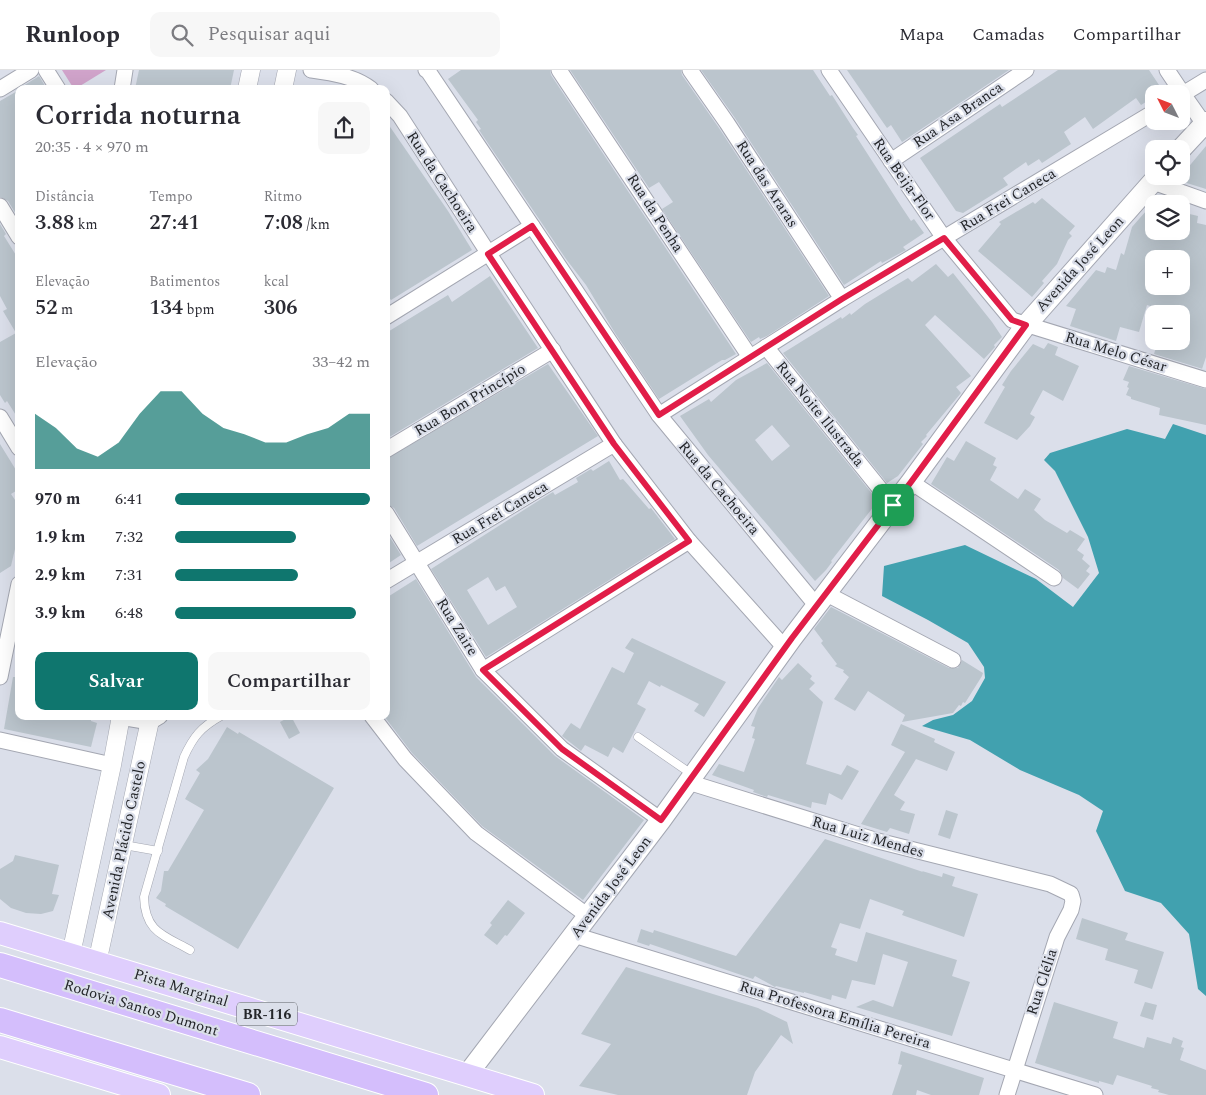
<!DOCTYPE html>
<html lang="pt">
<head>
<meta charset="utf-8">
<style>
  body { margin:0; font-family:Spectral,serif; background:#f7f7f7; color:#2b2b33; height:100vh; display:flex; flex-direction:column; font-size:19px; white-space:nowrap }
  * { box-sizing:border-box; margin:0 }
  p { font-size:16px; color:#7c7c81 }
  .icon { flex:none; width:28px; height:28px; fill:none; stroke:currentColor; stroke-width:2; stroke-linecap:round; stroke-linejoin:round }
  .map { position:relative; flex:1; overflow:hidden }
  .side { position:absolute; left:15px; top:15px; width:375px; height:635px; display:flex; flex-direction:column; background:#fff; border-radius:10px; box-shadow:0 5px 20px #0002 }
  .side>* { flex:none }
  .needle { width:32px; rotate:312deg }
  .tools { position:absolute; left:1145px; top:15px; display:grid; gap:10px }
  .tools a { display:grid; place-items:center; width:45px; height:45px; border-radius:10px; background:#fff; box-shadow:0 5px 20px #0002; font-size:25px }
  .pin { position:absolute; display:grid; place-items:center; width:42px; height:42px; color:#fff; margin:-21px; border-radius:10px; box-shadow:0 2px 8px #0006 }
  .round { display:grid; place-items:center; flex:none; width:52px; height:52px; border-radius:10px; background:#f7f7f7 }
  .headline { display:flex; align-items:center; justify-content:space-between; height:85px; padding:0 20px }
  h1 { font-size:28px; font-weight:600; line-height:38px }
  .stats { display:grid; grid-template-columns:repeat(3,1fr); gap:8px; height:85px; padding:5px 20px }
  .stats div { display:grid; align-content:center }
  .stats b { font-size:21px; font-weight:600 }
  .stats small { font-size:14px; font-weight:400 }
  .stats p { font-size:14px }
  .chart { height:140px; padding:10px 20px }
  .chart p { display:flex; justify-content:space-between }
  .chart svg { width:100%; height:90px; margin-top:5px; fill:#0f766e; opacity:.7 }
  .button { display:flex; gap:10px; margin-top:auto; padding:10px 20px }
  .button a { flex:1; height:58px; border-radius:10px; background:#0f766e; color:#fff; font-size:20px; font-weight:600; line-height:58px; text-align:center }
  .button a+a { background:#f7f7f7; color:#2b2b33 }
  ul { padding:0 20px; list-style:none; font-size:16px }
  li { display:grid; grid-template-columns:80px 60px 1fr; align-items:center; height:38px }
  li i { height:12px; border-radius:6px; background:#0f766e }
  header { display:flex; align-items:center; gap:30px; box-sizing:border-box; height:70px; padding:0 25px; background:#fff; border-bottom:1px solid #e1e1e2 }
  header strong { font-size:24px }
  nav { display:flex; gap:28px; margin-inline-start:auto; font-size:18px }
  .search { width:350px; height:45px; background:#f7f7f7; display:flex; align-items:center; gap:12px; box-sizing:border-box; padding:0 18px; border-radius:10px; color:#7c7c81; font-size:19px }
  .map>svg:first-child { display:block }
  .garden { fill:#d0a3ca }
  .water { fill:#41a1af }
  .building { fill:#bbc5cd; fill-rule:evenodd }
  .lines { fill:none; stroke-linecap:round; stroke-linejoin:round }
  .service-casing { stroke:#a4a7b2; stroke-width:9 }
  .minor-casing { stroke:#a4a7b2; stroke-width:17 }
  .tertiary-casing { stroke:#a4a7b2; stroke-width:19 }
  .secondary-casing { stroke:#a4a7b2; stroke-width:22 }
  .primary-casing { stroke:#fff; stroke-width:24 }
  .trunk-casing { stroke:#fff; stroke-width:26 }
  .service { stroke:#fff; stroke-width:8 }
  .minor { stroke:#fff; stroke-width:15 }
  .tertiary { stroke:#fff; stroke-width:18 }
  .secondary { stroke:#fff; stroke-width:20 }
  .primary { stroke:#dfcefd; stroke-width:22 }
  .trunk { stroke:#d4befc; stroke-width:24 }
  .route-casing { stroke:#fff; stroke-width:10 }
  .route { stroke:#e11d48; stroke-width:6 }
  .labels { text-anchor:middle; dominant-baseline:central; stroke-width:4.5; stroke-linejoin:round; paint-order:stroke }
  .shield { fill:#dbdfea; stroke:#5b5e64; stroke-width:1 }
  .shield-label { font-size:14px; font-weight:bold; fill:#24262a }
  .street-label { font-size:15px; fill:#24262a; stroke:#dbdfea }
</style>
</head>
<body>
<header>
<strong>Runloop</strong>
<div class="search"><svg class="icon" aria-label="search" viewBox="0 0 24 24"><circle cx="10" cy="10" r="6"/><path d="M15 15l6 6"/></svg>Pesquisar aqui</div>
<nav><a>Mapa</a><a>Camadas</a><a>Compartilhar</a></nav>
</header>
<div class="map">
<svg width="1206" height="1025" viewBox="0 0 1206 1025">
  <rect width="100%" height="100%" fill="#dbdfea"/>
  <polygon class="garden" points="62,0 106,0 75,19 74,19"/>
  <polygon class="water" points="1173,354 1206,365 1206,926 1198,919 1189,864 1161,833 1125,821 1096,761 1103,741 1079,725 1020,700 970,670 922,656 933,650 953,645 972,631 985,608 984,597 968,573 928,550 882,526 884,496 965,475 1036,509 1073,537 1099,503 1088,467 1055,401 1044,390 1050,383 1127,359 1165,369"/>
  <g class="building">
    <polygon points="139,0 234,0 230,19 135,19"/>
    <polygon points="461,0 550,0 551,5 736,284 725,290 722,290 659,329 615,263 586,215 566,189 479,60 481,59 476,52 478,50 448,9"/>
    <polygon points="570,0 681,0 682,5 719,58 829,226 767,266 760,269 759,267 751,272 662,139 673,132 659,112 649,118"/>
    <polygon points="701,0 813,0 830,26 832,25 853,58 858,65 856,66 901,136 911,151 914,149 924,163 903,177 906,180 882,193 881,191 844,215 735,48"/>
    <polygon points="847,0 1009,0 902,72 891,55 887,58 880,48"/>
    <polygon points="1058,0 1149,0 1163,21 1158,24 1154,24 1154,27 1141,35 1136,28 1093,59 1085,47 1064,62 1071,74 1042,93 1039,89 1028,96 1026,92 1003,108 1008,115 963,143 956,141 920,88 1000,34 1002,37"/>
    <polygon points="39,6 47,19 18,19 36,8"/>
    <polygon points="19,20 19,149 8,131 0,127 0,31"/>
    <polygon points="386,51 448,141 472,180 391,230 386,224"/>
    <polygon points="1206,76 1206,119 1177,110 1181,106"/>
    <polygon points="1042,128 1075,156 1069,163 1072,166 1068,170 1057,194 1042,211 1044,213 1032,227 978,181 1001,154 999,152 1033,132 1035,134"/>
    <path d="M1154,132V161H1181V142L1198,146L1197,153L1206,155V287L1202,299L1206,300L1154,284L1158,271H1181V244H1176L1147,235L1139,262L1120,257L1116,271L1070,256L1076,239L1066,236L1096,200L1105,203L1107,197L1116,200L1121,183L1124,185L1132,157ZM1154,189H1181V216H1154Z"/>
    <polygon points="0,154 6,164 4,166 19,190 19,350 7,331 5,333 0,325 0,272 16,263 3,241 7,239 0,226"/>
    <polygon points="936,194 948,207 953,203 992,252 1002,267 994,275 995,277 984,289 935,245 925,255 971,306 956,317 961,323 926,365 927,366 921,372 923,374 898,406 887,413 783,283 841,247 842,249 850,243 851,245 865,234 896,215 908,208 912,212"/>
    <polygon points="490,206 538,278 386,369 386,263 448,225 452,232"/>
    <polygon points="1048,273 1058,277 1055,285 1079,296 1063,331 1043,320 1030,344 1035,347 1030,356 1017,370 984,353 1005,317 1002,315 1011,301 1033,274 1044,279"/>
    <path d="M767,293L878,431L831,491L832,492L826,500L815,511L708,385L680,346L709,329L711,332L736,310ZM772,355L790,376L772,391L755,370Z"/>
    <polygon points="548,294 598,366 417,476 394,438 386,434 386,389"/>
    <polygon points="1129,296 1206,319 1206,355 1159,345 1160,338 1131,329 1131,327 1126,325 1129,318 1127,317 1129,312 1123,310"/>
    <polygon points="966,371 996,388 993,395 997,397 990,410 1018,429 1025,419 1041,429 1034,440 1045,450 1067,463 1070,460 1085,469 1077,480 1084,485 1082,489 1090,496 1086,501 1090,504 1078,519 1063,508 1059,500 931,414 947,387 954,391"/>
    <polygon points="0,374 19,405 19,419 11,424 19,436 19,462 11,496 0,503"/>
    <path d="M609,391L620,410L623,409L649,439L651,438L675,469L486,587L431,499L538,431L553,422L555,425L578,412L576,408L591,399L593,401ZM488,507L496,521L505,516L517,537L488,555L467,520Z"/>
    <polygon points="386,461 401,485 386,495"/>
    <polygon points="416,509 476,607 555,686 644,750 583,830 482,756 412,683 384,646 386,646 386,528"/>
    <polygon points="831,537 949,598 958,598 962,590 983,603 982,606 965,633 963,632 961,636 959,635 953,643 902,652 905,645 868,621 855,641 834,629 849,607 843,602 844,600 835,596 837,594 821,573 823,571 814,559"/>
    <polygon points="632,568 726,612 704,647 694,641 699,634 661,615 660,617 649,611 637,634 646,639 623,683 613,677 608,687 585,675 581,681 562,666 571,653 580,659 612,597 624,603 634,583 625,578"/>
    <polygon points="798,593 812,606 810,609 815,613 809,619 823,632 806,694 841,705 847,695 859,701 842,730 829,723 826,735 812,732 811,738 768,725 767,727 753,722 754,720 712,705 719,694 744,702 755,669 752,668 755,657 751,656 758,638 779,607 782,610"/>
    <polygon points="13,607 19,607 19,646 81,646 91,649 91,651 97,653 91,677 4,659"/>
    <polygon points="291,646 300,663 289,669 280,652"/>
    <polygon points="901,654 935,669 934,672 955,682 947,701 916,689 894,725 905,732 900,740 915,744 909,764 890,758 887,762 861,754 905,682 891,675"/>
    <polygon points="227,657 238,664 239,662 334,718 238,879 165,836 166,834 156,828 161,821 164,801 168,801 204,740 185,729 200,703 196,700 208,689"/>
    <polygon points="946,740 958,744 950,769 938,765"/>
    <polygon points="825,769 923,802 922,801 942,807 943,803 955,807 952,816 978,824 964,867 902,845 904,841 870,829 860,859 840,853 831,877 837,879 835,885 857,892 866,862 957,890 952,906 970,912 952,966 856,937 873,930 893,937 908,892 883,884 875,915 852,910 846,929 832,925 831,930 804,922 804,923 776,916 775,917 755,906 753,909 650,874 649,876 637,872 641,859 653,863 654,860 736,886"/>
    <polygon points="15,785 59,795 52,824 59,825 53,841 41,844 26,843 11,838 0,829 0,799 13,791"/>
    <polygon points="508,830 525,843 507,866 505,865 497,875 484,865 492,855 490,853"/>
    <polygon points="1082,848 1128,863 1125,870 1164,882 1152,919 1134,913 1138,900 1105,890 1108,879 1076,869"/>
    <polygon points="626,897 758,938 787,952 793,974 781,965 755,1002 747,1025 618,1025 579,1016 611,974 581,964"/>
    <polygon points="1054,932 1118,952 1113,968 1144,978 1147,967 1171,974 1173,967 1183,971 1181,977 1184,978 1180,990 1206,1000 1206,1025 1169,1025 1158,1022 1159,1020 1151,1018 1152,1016 1117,1005 1113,1015 1099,1011 1099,1013 1035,993"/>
    <polygon points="1145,932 1157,935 1153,950 1140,946"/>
    <polygon points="901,981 984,1008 979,1025 931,1025 917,1020 916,1025 892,1025 902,995 898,994"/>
  </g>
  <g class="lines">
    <g class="service-casing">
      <g id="service">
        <polyline points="638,667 693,705"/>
        <polyline points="124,775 158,781"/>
        <path d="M190,880C163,865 145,862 144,827L184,687C193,667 201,657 221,646"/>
      </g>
    </g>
    <g class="minor-casing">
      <g id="minor">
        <polyline points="46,0 58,19"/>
        <path d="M311,0C332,3 354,6 371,19"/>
        <polyline points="426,0 428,1 659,345 816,535"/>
        <polyline points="559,0 750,287"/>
        <polyline points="690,0 727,53 842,229"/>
        <polyline points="829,0 944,168 1012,250 1206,310"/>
        <polyline points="1167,0 1183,24 1206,10"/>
        <polyline points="0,19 31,0"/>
        <polyline points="122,19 125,0"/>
        <polyline points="1181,25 1183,24 1204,54"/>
        <polyline points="386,31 400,46 489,184 614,374 689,471 785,578"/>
        <polyline points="891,91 1026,0"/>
        <polyline points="1153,112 1206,131"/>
        <polyline points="0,136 19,167"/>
        <polyline points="386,247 532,156"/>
        <polyline points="766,277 893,435"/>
        <polyline points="659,345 842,229 1154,42"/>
        <polyline points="0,347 19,378"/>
        <polyline points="386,380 553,280"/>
        <polyline points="911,412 1054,508"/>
        <polyline points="386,443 483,600 562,679 661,750"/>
        <polyline points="386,511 614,374"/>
        <polyline points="825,523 953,590"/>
        <polyline points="483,600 689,471"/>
        <polyline points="0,607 19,514"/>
        <polyline points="372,646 405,689 476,763 588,846"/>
        <polyline points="120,647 150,652 160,646"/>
        <polyline points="0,670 112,695"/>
        <polyline points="688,712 878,771 1050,814 1071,824 1073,831 1071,840 1057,867 1007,1025"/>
        <polyline points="574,865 1095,1025"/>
      </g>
    </g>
    <g class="tertiary-casing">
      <g id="tertiary">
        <polyline points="247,19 251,0"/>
        <polyline points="283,19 287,0"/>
        <polyline points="71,884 112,695 121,646"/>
        <polyline points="97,893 151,646"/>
      </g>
    </g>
    <g class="secondary-casing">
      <g id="secondary">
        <polyline points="1181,79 1206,52"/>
        <polyline points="467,1005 661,750 792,568 911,412 1026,255 1158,106"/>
      </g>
    </g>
    <g class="primary-casing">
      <g id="primary">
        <polyline points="0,863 533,1025"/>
        <polyline points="0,977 159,1025"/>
      </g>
    </g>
    <g class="trunk-casing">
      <g id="trunk">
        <polyline points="0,895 426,1025"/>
        <polyline points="0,950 248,1025"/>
      </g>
    </g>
    <use href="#service" class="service"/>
    <use href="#minor" class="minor"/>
    <use href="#tertiary" class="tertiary"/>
    <use href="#secondary" class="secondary"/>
    <use href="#primary" class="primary"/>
    <use href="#trunk" class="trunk"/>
  </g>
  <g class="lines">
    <g class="route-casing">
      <polygon id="route" points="532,156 659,345 842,229 944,168 1012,250 1026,255 911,412 792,568 661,750 562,679 483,600 689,471 614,374 488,184"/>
    </g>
    <use href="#route" class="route"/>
  </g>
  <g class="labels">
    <rect class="shield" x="237" y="932.5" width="60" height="23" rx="4"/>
    <g class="shield-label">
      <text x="267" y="944">BR-116</text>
    </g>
    <g class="street-label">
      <text transform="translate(958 45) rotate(-34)">Rua Asa Branca</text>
      <text transform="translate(904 109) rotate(55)">Rua Beija-Flor</text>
      <text transform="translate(442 112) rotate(57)">Rua da Cachoeira</text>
      <text transform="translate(767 114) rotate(57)">Rua das Araras</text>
      <text transform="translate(1008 130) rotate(-31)">Rua Frei Caneca</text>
      <text transform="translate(655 143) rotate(57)">Rua da Penha</text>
      <text transform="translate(1080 194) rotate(-48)">Avenida José Leon</text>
      <text transform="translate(1116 282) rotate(17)">Rua Melo César</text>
      <text transform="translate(470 330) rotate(-31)">Rua Bom Princípio</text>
      <text transform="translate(820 344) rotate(51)">Rua Noite Ilustrada</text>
      <text transform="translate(719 418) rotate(50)">Rua da Cachoeira</text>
      <text transform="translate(500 443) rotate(-31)">Rua Frei Caneca</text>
      <text transform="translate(457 557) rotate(58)">Rua Zaire</text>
      <text transform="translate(868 767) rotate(16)">Rua Luiz Mendes</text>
      <text transform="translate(124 770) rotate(-78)">Avenida Plácido Castelo</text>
      <text transform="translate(611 817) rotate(-53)">Avenida José Leon</text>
      <text transform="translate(1042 912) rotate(-72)">Rua Clélia</text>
      <text transform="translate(181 918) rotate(17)">Pista Marginal</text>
      <text transform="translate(141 938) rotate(17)">Rodovia Santos Dumont</text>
      <text transform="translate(835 945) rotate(17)">Rua Professora Emília Pereira</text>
    </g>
  </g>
</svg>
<div class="tools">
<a><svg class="needle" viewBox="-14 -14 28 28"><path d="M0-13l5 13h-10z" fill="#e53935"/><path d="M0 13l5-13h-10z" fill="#7c7c81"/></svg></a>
<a><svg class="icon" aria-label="locate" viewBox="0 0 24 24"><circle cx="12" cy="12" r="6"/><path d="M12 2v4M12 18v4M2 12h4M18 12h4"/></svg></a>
<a><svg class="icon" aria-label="layers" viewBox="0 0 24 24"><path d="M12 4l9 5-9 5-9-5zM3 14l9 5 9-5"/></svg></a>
<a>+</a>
<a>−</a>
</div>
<div class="pin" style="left:893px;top:435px;background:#1e9e55"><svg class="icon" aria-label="arrive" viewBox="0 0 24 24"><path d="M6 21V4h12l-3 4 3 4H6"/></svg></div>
<section class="side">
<div class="headline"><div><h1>Corrida noturna</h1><p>20:35 · 4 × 970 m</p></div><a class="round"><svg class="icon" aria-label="share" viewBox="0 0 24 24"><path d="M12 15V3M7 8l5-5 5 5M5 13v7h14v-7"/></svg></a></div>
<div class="stats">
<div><p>Distância</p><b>3.88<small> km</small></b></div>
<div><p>Tempo</p><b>27:41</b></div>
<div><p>Ritmo</p><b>7:08<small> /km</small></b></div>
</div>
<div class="stats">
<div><p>Elevação</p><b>52<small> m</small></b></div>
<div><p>Batimentos</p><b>134<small> bpm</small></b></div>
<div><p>kcal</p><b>306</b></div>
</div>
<div class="chart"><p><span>Elevação</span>33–42 m</p>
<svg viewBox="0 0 160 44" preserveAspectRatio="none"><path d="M0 44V17L10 24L20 34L30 38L40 31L50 17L60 6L70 6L80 17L90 24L100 27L110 31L120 31L130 27L140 24L150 17L160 17V44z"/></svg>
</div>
<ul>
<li><b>970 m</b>6:41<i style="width:100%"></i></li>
<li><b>1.9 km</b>7:32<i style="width:62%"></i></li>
<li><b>2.9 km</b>7:31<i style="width:63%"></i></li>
<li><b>3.9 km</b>6:48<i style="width:93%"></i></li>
</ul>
<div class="button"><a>Salvar</a><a>Compartilhar</a></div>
</section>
</div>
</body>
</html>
